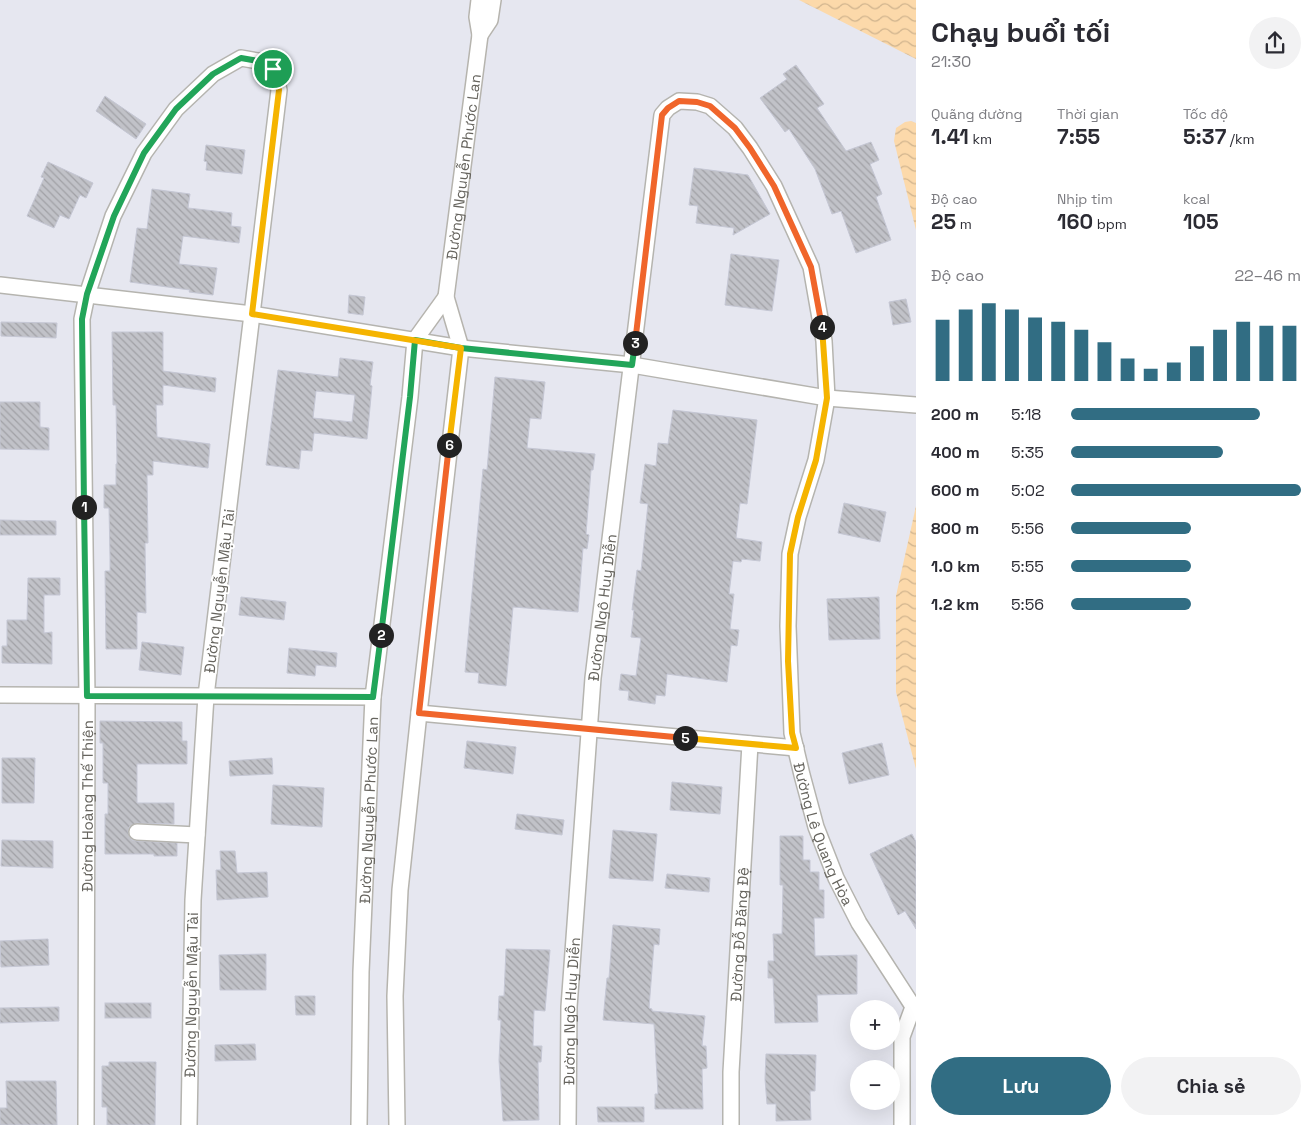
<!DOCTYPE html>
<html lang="vi">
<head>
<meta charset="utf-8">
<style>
  body { margin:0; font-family:"Space Grotesk",sans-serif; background:#f2f2f3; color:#2b2b33; height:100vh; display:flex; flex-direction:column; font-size:19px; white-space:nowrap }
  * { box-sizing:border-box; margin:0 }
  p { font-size:16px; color:#7c7c81 }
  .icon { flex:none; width:28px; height:28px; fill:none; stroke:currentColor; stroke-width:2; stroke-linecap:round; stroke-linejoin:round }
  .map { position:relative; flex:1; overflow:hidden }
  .sheet { display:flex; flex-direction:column; background:#fff; width:400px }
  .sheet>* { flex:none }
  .buttons { position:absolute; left:850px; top:1000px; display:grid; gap:10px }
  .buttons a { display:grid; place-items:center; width:50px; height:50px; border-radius:50%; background:#fff; box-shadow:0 5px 20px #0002; font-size:25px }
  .pin { position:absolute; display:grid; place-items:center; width:42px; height:42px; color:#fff; margin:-21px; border:2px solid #fff; border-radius:50%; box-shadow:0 1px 5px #0007 }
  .km { position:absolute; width:25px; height:25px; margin:-12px; border-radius:50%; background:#222; color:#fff; font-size:14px; line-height:25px; text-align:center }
  .round { display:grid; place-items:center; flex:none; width:52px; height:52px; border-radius:26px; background:#f2f2f3 }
  .head { display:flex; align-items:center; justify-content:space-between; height:85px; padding:0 15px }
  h1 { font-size:28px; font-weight:700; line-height:38px }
  .metrics { display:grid; grid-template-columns:repeat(3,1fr); gap:8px; height:85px; padding:5px 15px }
  .metrics div { display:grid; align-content:center }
  .metrics b { font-size:21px; font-weight:700 }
  .metrics small { font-size:14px; font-weight:400 }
  .metrics p { font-size:14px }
  .chart { height:140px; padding:10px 15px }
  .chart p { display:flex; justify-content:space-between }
  .chart svg { width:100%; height:90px; margin-top:5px; stroke:#316d83; stroke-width:6 }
  .primary-button { display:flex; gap:10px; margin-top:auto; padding:10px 15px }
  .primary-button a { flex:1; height:58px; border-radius:30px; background:#316d83; color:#fff; font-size:20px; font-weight:700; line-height:58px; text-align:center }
  .primary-button a+a { background:#f2f2f3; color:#2b2b33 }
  ul { padding:0 15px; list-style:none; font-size:16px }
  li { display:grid; grid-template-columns:80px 60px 1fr; align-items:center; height:38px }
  li i { height:12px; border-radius:6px; background:#316d83 }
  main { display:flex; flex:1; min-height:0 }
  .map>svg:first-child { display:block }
  .water { fill:url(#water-waves) }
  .building { fill:url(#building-back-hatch); stroke:#c5c7d4; fill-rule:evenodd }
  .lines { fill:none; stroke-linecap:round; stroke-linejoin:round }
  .street-casing { stroke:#b5b4af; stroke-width:18 }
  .secondary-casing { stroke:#b6b4ae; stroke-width:18 }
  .street { stroke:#fff; stroke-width:15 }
  .secondary { stroke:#fff; stroke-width:15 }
  .split-1-casing { stroke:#fff; stroke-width:10 }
  .split-2-casing { stroke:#fff; stroke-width:10 }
  .split-3-casing { stroke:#fff; stroke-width:10 }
  .split-4-casing { stroke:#fff; stroke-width:10 }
  .split-5-casing { stroke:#fff; stroke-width:10 }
  .split-6-casing { stroke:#fff; stroke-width:10 }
  .split-7-casing { stroke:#fff; stroke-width:10 }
  .split-1 { stroke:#22a559; stroke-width:6 }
  .split-2 { stroke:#22a559; stroke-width:6 }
  .split-3 { stroke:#22a559; stroke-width:6 }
  .split-4 { stroke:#f0652b; stroke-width:6 }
  .split-5 { stroke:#f5b400; stroke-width:6 }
  .split-6 { stroke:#f0652b; stroke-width:6 }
  .split-7 { stroke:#f5b400; stroke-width:6 }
  .labels { text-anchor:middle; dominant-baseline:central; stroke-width:4; stroke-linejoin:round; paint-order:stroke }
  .street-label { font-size:15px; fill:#66645e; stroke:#fff }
</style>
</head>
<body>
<main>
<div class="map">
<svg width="916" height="1125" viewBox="0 0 916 1125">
  <defs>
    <pattern id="water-waves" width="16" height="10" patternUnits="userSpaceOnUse" patternTransform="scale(1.25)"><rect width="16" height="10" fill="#fcd9aa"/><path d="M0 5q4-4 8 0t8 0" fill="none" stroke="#d0b48e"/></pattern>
    <pattern id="building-back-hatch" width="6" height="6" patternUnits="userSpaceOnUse" patternTransform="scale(1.25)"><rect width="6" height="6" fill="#c1c2c8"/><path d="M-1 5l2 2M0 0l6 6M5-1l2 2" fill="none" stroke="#a1a1a6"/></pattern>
  </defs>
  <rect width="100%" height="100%" fill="#e6e7f0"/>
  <g class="water">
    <polygon points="799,0 916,0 916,59"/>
    <polygon points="911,121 916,123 916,230 894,141 896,128 905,122"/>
    <polygon points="916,506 916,769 896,692 896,596"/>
  </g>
  <g class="building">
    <polygon points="796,65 824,104 817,108 846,151 871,142 879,160 870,164 882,194 876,197 891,240 856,253 841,211 832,214 815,169 789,129 785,132 760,98 787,79 783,74"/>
    <polygon points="105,96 146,124 136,139 96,111"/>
    <polygon points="206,145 245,150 242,174 206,170 207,162 204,161"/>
    <polygon points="48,162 93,183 86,198 80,195 69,219 60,215 54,228 27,216 44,178 41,177"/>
    <polygon points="694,168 748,175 770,214 733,235 734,228 696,223 698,206 689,205"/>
    <polygon points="152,189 190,194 188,208 232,213 231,226 241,227 239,243 183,236 179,264 217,268 213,295 189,292 190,290 130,282 137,228 147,229"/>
    <polygon points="731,254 779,260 772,311 725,305"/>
    <polygon points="349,295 365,297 363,315 348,313"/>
    <polygon points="906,299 911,322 893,325 889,302"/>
    <polygon points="1,322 57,323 56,338 1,336"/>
    <polygon points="112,332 163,332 163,371 216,378 215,392 163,385 163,405 156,405 157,437 210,444 208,468 153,461 153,475 147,475 148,543 145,543 146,613 137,612 137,649 106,649 105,571 110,571 110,557 109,508 104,508 104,485 116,485 116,464 117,464 116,405 113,405"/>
    <path d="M340,358L373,362L370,385L372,386L367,439L314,433L312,451L301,450L299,469L266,465L278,370L338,377ZM316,391L355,395L352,422L313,418Z"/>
    <polygon points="495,377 545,382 541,419 530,418 527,448 595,454 593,470 591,470 586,534 589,535 587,549 583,548 578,612 513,607 506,686 478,683 479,673 465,672 483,469 487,470"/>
    <polygon points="0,402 40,402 40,427 49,428 49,450 0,449"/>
    <polygon points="673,410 757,420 747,504 740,503 736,538 762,542 760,561 742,559 741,562 733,561 729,594 734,594 730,629 739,630 737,646 731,645 727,682 667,674 665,696 656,695 655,704 628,700 629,691 619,690 621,674 636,676 641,638 631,637 634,610 632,610 637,570 641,571 648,504 640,503 645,464 656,466 658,443 668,444"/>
    <polygon points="844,503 886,512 880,542 838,533"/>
    <polygon points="0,520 56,521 56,535 0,535"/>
    <polygon points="28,578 60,578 60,595 44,595 44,633 52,632 52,664 2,663 2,646 7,646 7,620 27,620"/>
    <polygon points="241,597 286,602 284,620 239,615"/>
    <polygon points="879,597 880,639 829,640 827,599"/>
    <polygon points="142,642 184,647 181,675 139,670"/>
    <polygon points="289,648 337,653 336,667 316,665 315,676 287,673"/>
    <polygon points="100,721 182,722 182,741 187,741 187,764 137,764 137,803 174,803 174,824 137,823 129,827 128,832 132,840 136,841 177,843 177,856 154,856 154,854 105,854 105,814 108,814 108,783 103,783 103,743 100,743"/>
    <polygon points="467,741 516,747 513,774 464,768"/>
    <polygon points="882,743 889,775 849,784 842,753"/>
    <polygon points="2,758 35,758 34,803 2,803"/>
    <polygon points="272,758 273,774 230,776 229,761"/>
    <polygon points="672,782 722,787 720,814 670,810"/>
    <polygon points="273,785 324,788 322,827 271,824"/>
    <polygon points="517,814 564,820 562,835 515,829"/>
    <polygon points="613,830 657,834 653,881 609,878"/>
    <polygon points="912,834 916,842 916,929 905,911 898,915 870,854"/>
    <polygon points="780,836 803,836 803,860 810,860 810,872 819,872 819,890 824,890 824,918 814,918 815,956 857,955 857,994 817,995 818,1022 775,1023 773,978 768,978 768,961 774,961 773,934 782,934 783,885 780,885"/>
    <polygon points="2,840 53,841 53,868 1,866"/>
    <polygon points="220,851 235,851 237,873 267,872 268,897 217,900 216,870 221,870"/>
    <polygon points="667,874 710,878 709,892 665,888"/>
    <polygon points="613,925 660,929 659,945 654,944 649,1008 652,1009 652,1011 705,1016 702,1046 706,1046 707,1068 702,1069 703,1109 655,1109 655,1094 658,1094 654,1024 603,1020 607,978 609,978"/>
    <polygon points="48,939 49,965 1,967 0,941"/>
    <polygon points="506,949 550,950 545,1011 534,1010 533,1046 542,1046 541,1062 538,1062 539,1120 503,1121 499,1060 501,1020 498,1020 499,996 504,996"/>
    <polygon points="266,954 266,990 220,990 219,955"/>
    <polygon points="295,996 315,996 315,1015 296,1015"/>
    <rect x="105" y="1003" width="46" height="15"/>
    <polygon points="59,1007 59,1021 0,1023 0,1008"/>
    <polygon points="255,1044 256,1060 215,1061 215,1045"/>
    <polygon points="766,1054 816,1055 815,1091 810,1091 811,1120 776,1121 776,1104 767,1104 765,1079"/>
    <polygon points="109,1062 156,1062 155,1125 107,1125 107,1107 102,1107 102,1066 109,1066"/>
    <polygon points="6,1081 56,1081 57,1125 0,1125 0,1108 7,1108"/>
    <polygon points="597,1107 644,1107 644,1122 598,1122"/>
  </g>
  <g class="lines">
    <g class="street-casing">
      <g id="street">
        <polyline points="0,285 252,314 461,348 632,365 827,398 916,405"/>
        <polyline points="0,695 373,697"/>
        <polyline points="419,713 796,748"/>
        <polyline points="137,832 197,835"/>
        <path id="s1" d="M86,1125L87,696L82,319L87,295L113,216L144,153L176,109L213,74L241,58L258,61L273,69L279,90L206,696L193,900L189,1125"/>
        <path id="s2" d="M568,1125L569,1007L593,678L662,115L668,108L679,101L697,102L710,106L735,128L750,148L774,186L811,267L824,341L827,398L816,460L798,517L790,554L788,626L792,733L802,775L816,827L836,878L859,923L916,1011"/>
        <path id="s3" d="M731,1125V1072L750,744"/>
        <polyline points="902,1125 902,1037 913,1007"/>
      </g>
    </g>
    <g class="secondary-casing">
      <g id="secondary">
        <polyline points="480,35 490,20 493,0"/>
        <path id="s4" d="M359,1125L361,972L373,697L410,397L415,340L446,297"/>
        <path id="s5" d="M397,1125L395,996L400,890L419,713L461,348L446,297L480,35L477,17L479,0"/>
      </g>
    </g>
    <use href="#street" class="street"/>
    <use href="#secondary" class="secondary"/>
  </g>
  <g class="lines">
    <g class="split-1-casing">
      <polyline id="split-1" points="84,507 82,319 87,294 114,216 144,153 176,109 213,74 241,58 258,61 273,69"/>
    </g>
    <g class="split-2-casing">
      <polyline id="split-2" points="84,507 87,696 373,697 381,635"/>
    </g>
    <g class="split-3-casing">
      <polyline id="split-3" points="381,635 410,397 415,340 461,348 632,365 635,343"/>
    </g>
    <g class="split-4-casing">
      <polyline id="split-4" points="635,343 662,115 668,108 679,101 697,102 710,106 735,128 750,148 774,186 811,267 822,327"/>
    </g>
    <g class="split-5-casing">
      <polyline id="split-5" points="685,738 796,748 792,733 788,661 790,554 798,517 816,460 827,398 822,327"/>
    </g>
    <g class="split-6-casing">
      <polyline id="split-6" points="449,445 419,713 685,738"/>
    </g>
    <g class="split-7-casing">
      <polyline id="split-7" points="273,69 279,90 252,314 461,348 449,445"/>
    </g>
    <use href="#split-1" class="split-1"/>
    <use href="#split-2" class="split-2"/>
    <use href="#split-3" class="split-3"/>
    <use href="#split-4" class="split-4"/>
    <use href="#split-5" class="split-5"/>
    <use href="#split-6" class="split-6"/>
    <use href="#split-7" class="split-7"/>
  </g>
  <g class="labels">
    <g class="street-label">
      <text stroke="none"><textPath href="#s5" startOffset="965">Đường Nguyễn Phước Lan</textPath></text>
      <text transform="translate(219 591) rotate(-83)">Đường Nguyễn Mậu Tài</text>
      <text stroke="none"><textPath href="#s2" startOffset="519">Đường Ngô Huy Diễn</textPath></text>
      <text stroke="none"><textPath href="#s1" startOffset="319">Đường Hoàng Thế Thiện</textPath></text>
      <text stroke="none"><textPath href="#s4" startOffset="315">Đường Nguyễn Phước Lan</textPath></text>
      <text stroke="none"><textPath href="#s2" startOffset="1839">Đường Lê Quang Hòa</textPath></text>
      <text stroke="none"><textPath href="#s3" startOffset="191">Đường Đỗ Đăng Đệ</textPath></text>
      <text transform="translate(191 995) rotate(-89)">Đường Nguyễn Mậu Tài</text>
      <text stroke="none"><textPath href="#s2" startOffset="114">Đường Ngô Huy Diễn</textPath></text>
    </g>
  </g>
</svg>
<div class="buttons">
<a>+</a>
<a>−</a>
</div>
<div class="pin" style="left:273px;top:69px;background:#1e9e55"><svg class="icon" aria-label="arrive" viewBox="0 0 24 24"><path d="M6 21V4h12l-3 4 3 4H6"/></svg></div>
<b class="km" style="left:84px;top:507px">1</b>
<b class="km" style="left:381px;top:635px">2</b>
<b class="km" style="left:635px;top:343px">3</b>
<b class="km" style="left:822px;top:327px">4</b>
<b class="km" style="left:685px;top:738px">5</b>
<b class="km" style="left:449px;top:445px">6</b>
</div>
<section class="sheet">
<div class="head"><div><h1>Chạy buổi tối</h1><p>21:30</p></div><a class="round"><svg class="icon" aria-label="share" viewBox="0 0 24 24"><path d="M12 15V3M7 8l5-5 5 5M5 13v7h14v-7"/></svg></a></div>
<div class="metrics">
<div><p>Quãng đường</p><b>1.41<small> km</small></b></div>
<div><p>Thời gian</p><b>7:55</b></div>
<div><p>Tốc độ</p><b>5:37<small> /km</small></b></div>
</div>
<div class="metrics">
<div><p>Độ cao</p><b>25<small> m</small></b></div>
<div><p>Nhịp tim</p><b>160<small> bpm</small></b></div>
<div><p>kcal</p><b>105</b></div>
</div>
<div class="chart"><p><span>Độ cao</span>22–46 m</p>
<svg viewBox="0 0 160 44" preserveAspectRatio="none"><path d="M5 44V14M15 44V9M25 44V6M35 44V9M45 44V13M55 44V15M65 44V19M75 44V25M85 44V33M95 44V38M105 44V35M115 44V27M125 44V19M135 44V15M145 44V17M155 44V17"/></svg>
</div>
<ul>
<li><b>200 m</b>5:18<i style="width:82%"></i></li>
<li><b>400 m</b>5:35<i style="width:66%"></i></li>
<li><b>600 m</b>5:02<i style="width:100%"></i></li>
<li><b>800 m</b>5:56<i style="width:52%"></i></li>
<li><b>1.0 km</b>5:55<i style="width:52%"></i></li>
<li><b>1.2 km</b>5:56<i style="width:52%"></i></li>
</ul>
<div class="primary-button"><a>Lưu</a><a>Chia sẻ</a></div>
</section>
</main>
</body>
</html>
